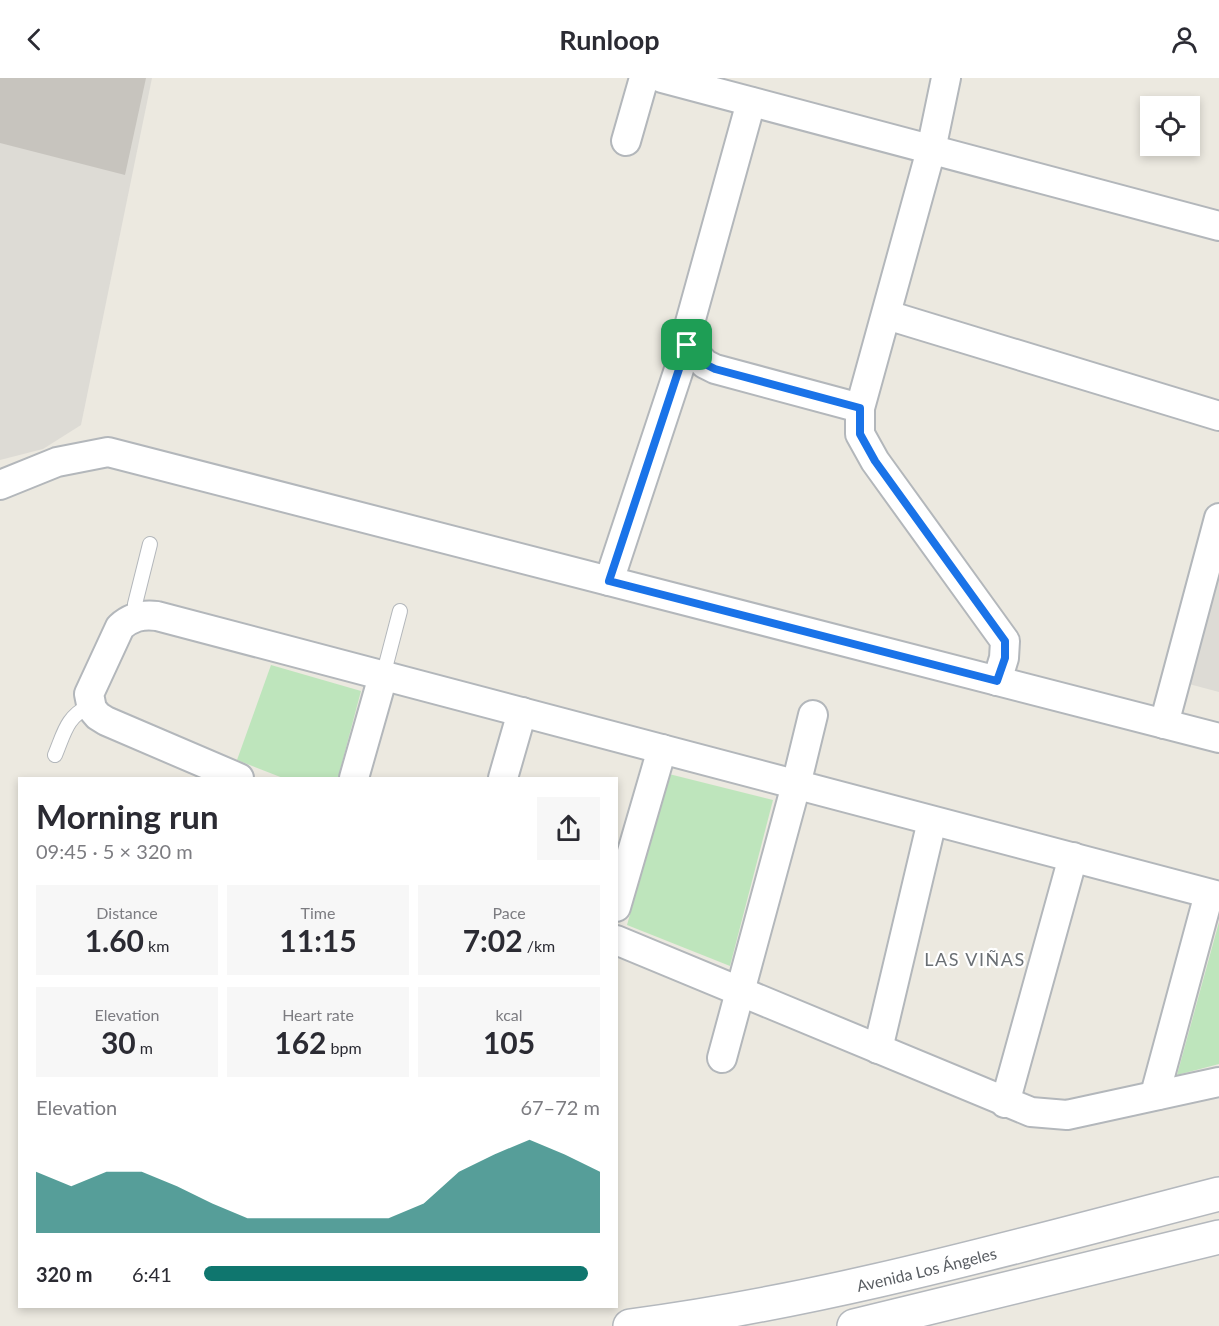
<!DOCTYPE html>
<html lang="en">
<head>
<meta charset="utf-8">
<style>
  body { margin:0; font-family:Lato,sans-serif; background:#f7f7f7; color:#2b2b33; height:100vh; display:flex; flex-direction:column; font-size:22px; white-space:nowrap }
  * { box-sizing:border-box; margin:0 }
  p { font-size:20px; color:#7c7c81 }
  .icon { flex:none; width:33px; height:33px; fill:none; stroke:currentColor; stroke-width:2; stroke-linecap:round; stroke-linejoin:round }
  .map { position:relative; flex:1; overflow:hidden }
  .details { position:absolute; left:18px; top:699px; width:600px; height:531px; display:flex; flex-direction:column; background:#fff; border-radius:0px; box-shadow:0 3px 9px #0003 }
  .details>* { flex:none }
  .buttons { position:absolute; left:1140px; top:18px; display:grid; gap:12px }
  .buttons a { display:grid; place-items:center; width:60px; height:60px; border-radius:0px; background:#fff; box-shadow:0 3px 9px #0003; font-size:30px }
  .pin { position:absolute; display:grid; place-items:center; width:51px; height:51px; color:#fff; margin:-26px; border-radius:12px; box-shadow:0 3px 9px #0006 }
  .round { display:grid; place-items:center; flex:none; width:63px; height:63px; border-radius:0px; background:#f7f7f7 }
  .headline { display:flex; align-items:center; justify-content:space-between; height:102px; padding:0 18px }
  h1 { font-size:33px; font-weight:700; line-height:45px }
  .metrics { display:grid; grid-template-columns:repeat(3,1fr); gap:9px; height:102px; padding:6px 18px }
  .metrics div { display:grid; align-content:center; border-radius:0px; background:#f7f7f7; text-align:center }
  .metrics b { font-size:30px; font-weight:700 }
  .metrics small { font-size:16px; font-weight:400 }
  .metrics p { font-size:16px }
  .chart { height:168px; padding:12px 18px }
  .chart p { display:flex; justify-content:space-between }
  .chart svg { width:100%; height:108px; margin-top:6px; fill:#0f766e; opacity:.7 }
  ul { padding:0 18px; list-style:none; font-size:20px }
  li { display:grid; grid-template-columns:96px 72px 1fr; align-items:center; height:45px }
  li i { height:15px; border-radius:8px; background:#0f766e }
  header { display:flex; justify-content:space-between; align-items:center; height:78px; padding:0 18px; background:#fff; font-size:27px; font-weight:700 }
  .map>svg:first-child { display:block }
  .industrial { fill:#dddbd5 }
  .green { fill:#bee5bc }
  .building { fill:#c7c4be }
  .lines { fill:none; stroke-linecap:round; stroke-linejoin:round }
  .lane-casing { stroke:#b3b7bb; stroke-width:16 }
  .street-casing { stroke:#b3b7bb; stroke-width:32 }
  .secondary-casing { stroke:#b4b8bd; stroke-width:36 }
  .lane { stroke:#fff; stroke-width:14 }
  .street { stroke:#fff; stroke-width:28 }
  .secondary { stroke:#fff; stroke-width:33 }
  .route-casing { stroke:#fff; stroke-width:12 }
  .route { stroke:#1a73e8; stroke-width:8 }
  .labels { text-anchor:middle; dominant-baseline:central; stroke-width:4.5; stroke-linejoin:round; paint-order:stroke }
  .street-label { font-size:16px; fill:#595d62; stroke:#fff }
  .neighbourhood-label { font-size:18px; letter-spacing:1.5px; fill:#6a6f74; stroke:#fff }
</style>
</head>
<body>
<header><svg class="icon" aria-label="back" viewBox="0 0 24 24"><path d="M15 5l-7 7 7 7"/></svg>Runloop<svg class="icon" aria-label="person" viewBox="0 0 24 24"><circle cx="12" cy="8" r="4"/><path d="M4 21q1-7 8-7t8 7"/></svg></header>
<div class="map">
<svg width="1219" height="1248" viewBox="0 0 1219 1248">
  <rect width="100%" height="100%" fill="#ece9e0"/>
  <g class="industrial">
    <polygon points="0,0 152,0 81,347 43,371 0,382"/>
    <polygon points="1219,493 1219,614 1189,606"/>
  </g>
  <g class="green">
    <polygon points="271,587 361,613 338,700 283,700 237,682"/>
    <polygon points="669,696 773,722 730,888 627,847"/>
    <polygon points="1219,844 1219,986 1177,997"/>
  </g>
  <polygon class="building" points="0,0 146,0 125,97 0,65"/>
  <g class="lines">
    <g class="lane-casing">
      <g id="lane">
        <polyline points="135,539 135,526 150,466"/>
        <polyline points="383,598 400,533"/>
        <path d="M55,677C65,653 66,640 90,627"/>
      </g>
    </g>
    <g class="street-casing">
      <g id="street">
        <polyline points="662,0 1219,148"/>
        <polyline points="946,0 931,72 860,330 860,356 875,383 1005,563 1004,580 997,603"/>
        <polyline points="751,24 686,259 687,267 705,286 715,291 860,330"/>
        <polyline points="626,63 644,0"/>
        <polyline points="887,237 1219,338"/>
        <polyline points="0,407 57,384 108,374 1219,660"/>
        <polyline points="609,503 687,267"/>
        <polyline points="1164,646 1219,440"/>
        <path d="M239,700L106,643L98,638L92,631L89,616L120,549C131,539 142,536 157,538L1219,818"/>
        <polyline points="354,700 383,598"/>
        <polyline points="503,700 522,634"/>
        <polyline points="616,829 662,671"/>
        <polyline points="616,862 1031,1034 1067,1037 1219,1004"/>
        <polyline points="878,971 932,743"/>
        <polyline points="722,980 796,707 813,637"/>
        <polyline points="1158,1017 1157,1009 1209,816"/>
        <polyline points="1005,1025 1073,779"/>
      </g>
    </g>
    <g class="secondary-casing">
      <g id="secondary">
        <path id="s1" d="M630,1248C830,1222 1024,1166 1219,1116"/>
        <polyline points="854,1248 1219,1159"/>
      </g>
    </g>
    <use href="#lane" class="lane"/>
    <use href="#street" class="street"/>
    <use href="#secondary" class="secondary"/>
  </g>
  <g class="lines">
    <g class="route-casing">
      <polygon id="route" points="687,267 705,286 715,291 860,330 860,356 875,383 1005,563 1005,580 997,603 609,503"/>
    </g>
    <use href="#route" class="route"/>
  </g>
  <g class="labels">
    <g class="street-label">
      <text stroke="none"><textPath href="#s1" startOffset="302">Avenida Los Ángeles</textPath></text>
    </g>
    <g class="neighbourhood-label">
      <text x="975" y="881">LAS VIÑAS</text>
    </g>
  </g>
</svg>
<div class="buttons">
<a><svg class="icon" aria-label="locate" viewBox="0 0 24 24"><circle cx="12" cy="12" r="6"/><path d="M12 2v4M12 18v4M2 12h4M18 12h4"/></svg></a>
</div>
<div class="pin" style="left:687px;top:267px;background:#1e9e55"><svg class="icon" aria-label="arrive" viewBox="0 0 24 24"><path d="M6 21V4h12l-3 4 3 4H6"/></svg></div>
<section class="details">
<div class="headline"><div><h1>Morning run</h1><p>09:45 · 5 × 320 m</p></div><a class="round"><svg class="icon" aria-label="share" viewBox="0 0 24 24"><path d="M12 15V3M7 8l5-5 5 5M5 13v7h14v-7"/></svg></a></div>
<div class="metrics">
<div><p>Distance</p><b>1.60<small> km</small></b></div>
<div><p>Time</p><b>11:15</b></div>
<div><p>Pace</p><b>7:02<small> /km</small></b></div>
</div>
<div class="metrics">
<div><p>Elevation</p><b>30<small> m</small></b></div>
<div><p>Heart rate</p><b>162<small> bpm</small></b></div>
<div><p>kcal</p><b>105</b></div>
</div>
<div class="chart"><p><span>Elevation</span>67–72 m</p>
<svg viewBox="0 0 160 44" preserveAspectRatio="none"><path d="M0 44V19L10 25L20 19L30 19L40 25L50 32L60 38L70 38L80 38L90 38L100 38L110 32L120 19L130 12L140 6L150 12L160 19V44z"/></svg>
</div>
<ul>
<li><b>320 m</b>6:41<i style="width:97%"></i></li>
</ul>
</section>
</div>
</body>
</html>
